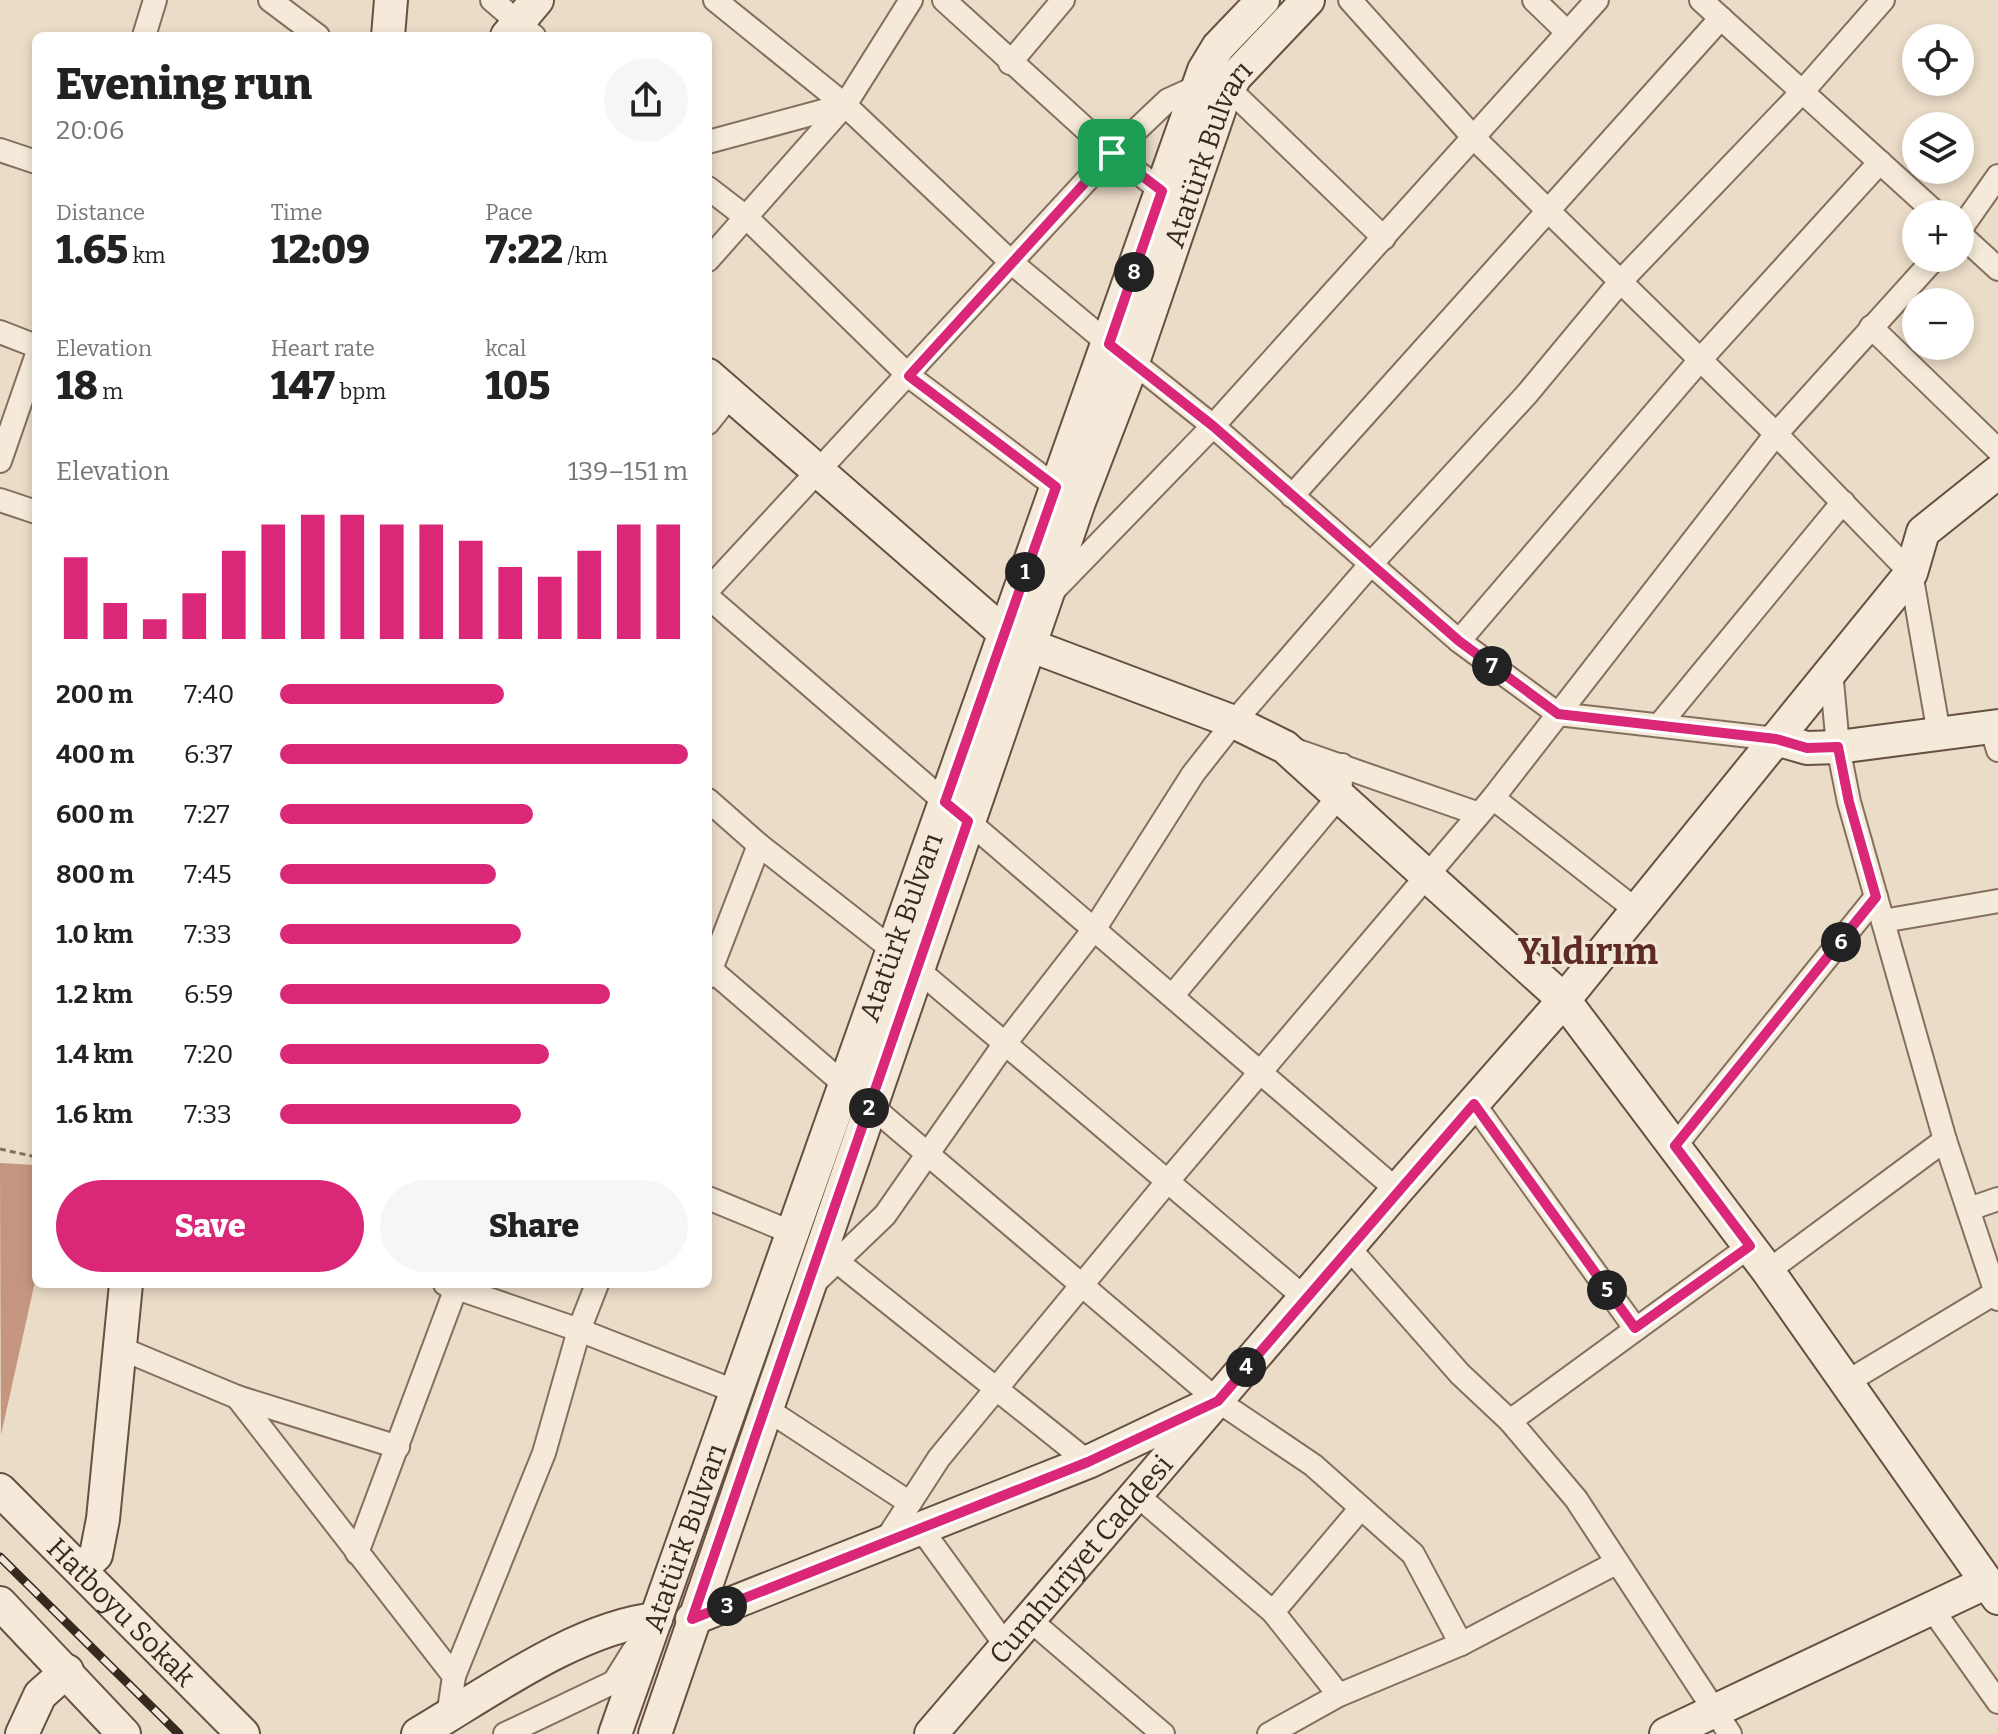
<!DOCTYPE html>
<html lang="en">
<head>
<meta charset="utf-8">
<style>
  body { margin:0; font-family:Bitter,serif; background:#f6f6f6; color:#222; height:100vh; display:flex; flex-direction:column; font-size:30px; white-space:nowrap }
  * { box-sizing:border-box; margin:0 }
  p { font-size:26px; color:#767676 }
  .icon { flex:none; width:44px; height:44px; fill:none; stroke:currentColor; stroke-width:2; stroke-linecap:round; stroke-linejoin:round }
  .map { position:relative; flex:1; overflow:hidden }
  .side { position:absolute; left:32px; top:32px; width:680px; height:1256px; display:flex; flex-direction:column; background:#fff; border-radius:12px; box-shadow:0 4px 12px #0003 }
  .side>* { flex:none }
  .controls { position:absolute; left:1902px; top:24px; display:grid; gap:16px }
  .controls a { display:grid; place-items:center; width:72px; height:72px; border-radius:50%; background:#fff; box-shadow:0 4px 12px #0003; font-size:40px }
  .pin { position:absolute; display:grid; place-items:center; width:68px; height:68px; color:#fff; margin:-34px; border-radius:16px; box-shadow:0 4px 12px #0006 }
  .km { position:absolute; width:40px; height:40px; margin:-20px; border-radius:50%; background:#222; color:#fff; font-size:22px; line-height:40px; text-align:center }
  .round { display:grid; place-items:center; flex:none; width:84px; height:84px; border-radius:42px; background:#f6f6f6 }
  .overview { display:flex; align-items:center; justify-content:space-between; height:136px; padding:0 24px }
  h1 { font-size:44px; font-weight:800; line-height:60px }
  .figures { display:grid; grid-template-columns:repeat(3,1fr); gap:12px; height:136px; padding:8px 24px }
  .figures div { display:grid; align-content:center }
  .figures b { font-size:40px; font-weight:800 }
  .figures small { font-size:22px; font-weight:400 }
  .figures p { font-size:22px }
  .chart { height:224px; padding:16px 24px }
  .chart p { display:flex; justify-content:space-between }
  .chart svg { width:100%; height:144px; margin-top:8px; stroke:#db2777; stroke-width:6 }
  .cta { display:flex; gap:16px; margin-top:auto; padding:16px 24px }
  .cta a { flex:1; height:92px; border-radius:48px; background:#db2777; color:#fff; font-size:32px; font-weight:800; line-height:92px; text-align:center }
  .cta a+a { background:#f6f6f6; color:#222 }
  ul { padding:0 24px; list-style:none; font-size:26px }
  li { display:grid; grid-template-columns:128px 96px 1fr; align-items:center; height:60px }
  li i { height:20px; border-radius:10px; background:#db2777 }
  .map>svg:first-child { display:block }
  .building { fill:#c49680 }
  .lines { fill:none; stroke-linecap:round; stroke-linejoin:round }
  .street-casing { stroke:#846f5e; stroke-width:26 }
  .secondary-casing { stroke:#665041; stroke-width:36 }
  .path { stroke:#846f5e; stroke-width:3; stroke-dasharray:6 4; stroke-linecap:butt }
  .street { stroke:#f5ead9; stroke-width:22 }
  .secondary { stroke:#f5ead9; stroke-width:32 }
  .rail-casing { stroke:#352920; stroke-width:9 }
  .rail { stroke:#f2e7d6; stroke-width:6; stroke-dasharray:18; stroke-linecap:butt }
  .route-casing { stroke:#fff; stroke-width:16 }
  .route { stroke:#db2777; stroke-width:10 }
  .labels { text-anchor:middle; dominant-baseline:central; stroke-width:6; stroke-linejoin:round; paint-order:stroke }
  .street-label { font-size:28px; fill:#352920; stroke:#f2e7d6 }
  .district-label { font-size:36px; font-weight:bold; fill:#5e2b24; stroke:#f2e7d6 }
</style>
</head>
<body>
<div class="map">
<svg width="1998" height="1734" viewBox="0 0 1998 1734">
  <rect width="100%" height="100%" fill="#eadcc7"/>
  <polygon class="building" points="0,1163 36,1165 36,1277 1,1435"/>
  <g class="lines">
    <g class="street-casing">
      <g id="street">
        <polyline points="270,0 318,36"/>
        <polyline points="492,0 534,36"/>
        <polyline points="715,0 845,105 1012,263 1109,344"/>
        <polyline points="944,0 1112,153 1162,191"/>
        <polyline points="1350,0 1474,138 1776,434 1911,573 1939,734"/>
        <polyline points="1534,0 1567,32"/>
        <polyline points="1701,0 1937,214"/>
        <polyline points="144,36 155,0"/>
        <polyline points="1010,63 1063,0"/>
        <polyline points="1228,88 1384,238"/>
        <polyline points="708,142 845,105"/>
        <polyline points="0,150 36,162"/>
        <polyline points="708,188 747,218 909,376 1056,487"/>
        <polyline points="1960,230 1998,176"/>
        <polyline points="1960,234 1998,269"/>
        <polyline points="708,260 845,105 911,0"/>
        <polyline points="1871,327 1998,450"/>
        <polyline points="0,332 36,346"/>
        <polyline points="1133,362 1213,426 1459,641 1558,714 1776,739"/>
        <polyline points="708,423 731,394"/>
        <polyline points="0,461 36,357"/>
        <polyline points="1292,496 1721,18"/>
        <polyline points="0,500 36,512"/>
        <polyline points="708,590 1112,153 1168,100 1199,86"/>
        <polyline points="1053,591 1213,426 1597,0"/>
        <polyline points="708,597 945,802"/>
        <polyline points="1459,641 1700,360 1880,162"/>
        <polyline points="1831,670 1838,747 1849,802 1945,1140 1998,1299"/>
        <polyline points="1660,724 1843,502"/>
        <polyline points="1991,727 1998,750"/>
        <polyline points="1295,750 1479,814"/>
        <polyline points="1493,798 1636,910"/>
        <polyline points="708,800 759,845 893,950"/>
        <polyline points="968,821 1397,1190"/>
        <polyline points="1883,921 1998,901"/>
        <polyline points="708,967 845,1085"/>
        <polyline points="917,969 1305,1298"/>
        <polyline points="708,977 759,845"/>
        <polyline points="1173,995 1340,795 1342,765"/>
        <polyline points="1474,1104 1635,1328"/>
        <polyline points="870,1105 1218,1401 1313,1465 1413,1554 1461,1644"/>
        <polyline points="1675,1146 1876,897"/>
        <polyline points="708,1198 793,1233"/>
        <polyline points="1969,1209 1998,1199"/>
        <polyline points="1349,1248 1460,1374 1510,1421 1576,1499 1730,1734"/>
        <polyline points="839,1263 1088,1462"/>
        <polyline points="1768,1271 1945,1140"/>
        <polyline points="445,1284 579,1330 737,1392"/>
        <polyline points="809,1288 885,1215 1003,1046 1095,928 1193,774 1234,722 1370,565 1527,394 1620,282 1803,91 1883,0"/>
        <polyline points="120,1348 237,1397 398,1447"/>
        <polyline points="1847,1382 1995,1293"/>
        <polyline points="237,1397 454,1676 448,1717"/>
        <polyline points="765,1408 910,1503"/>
        <polyline points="1510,1421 1750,1246"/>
        <polyline points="1137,1495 1273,1612 1339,1695"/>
        <polyline points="922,1530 1007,1647"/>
        <polyline points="882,1546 939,1458 1167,1182 1493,798 1776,434 1935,258"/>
        <polyline points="357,1553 456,1288"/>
        <polyline points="1932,1609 1998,1702"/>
        <polyline points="1273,1612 1361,1508"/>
        <polyline points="1030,1620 1163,1734"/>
        <polyline points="454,1676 544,1453 579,1330 597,1284"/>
        <polyline points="505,1734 614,1682 634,1650"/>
        <polyline points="1269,1734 1339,1695 1461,1644 1616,1563"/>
      </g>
    </g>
    <g class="secondary-casing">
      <g id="secondary">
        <polyline points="388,36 391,0"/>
        <polyline points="507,36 537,0"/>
        <polyline points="708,375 1003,632 1029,645 1234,722 1285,747 1564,1000 1768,1271 1998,1598"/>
        <polyline points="1776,739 1807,748 1838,747 1998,726"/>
        <path id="s1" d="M0,1490L243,1734"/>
        <polyline points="81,1569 96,1555 103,1519 126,1284"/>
        <polyline points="0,1603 124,1734"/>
        <polyline points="692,1619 1088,1462 1208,1405"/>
        <polyline points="22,1734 40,1695 67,1671"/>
        <path d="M418,1734C488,1693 576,1628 656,1619"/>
        <path id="s2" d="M615,1734L1204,70L1218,47L1263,0"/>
        <path id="s3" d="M655,1734L1079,502L1133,362L1222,102L1235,77L1308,0"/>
        <path id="s4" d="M931,1734L1397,1190L1564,1000L1911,573L1923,532L1998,472"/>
        <polyline points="1666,1734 1985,1583"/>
      </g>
    </g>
    <polyline class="path" points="0,1149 36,1157"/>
    <use href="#street" class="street"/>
    <use href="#secondary" class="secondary"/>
    <g class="rail-casing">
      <polyline id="rail" points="0,1557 179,1734"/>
    </g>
    <use href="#rail" class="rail"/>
  </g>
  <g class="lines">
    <g class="route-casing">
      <polygon id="route" points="1112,153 1162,191 1109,344 1213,426 1459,641 1558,714 1776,739 1807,748 1838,747 1849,802 1876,897 1675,1146 1750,1246 1635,1328 1474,1104 1218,1401 1088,1462 692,1619 968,821 945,802 1056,487 909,376"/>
    </g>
    <use href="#route" class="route"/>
  </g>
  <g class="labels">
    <g class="street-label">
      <text stroke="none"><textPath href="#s3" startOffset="1674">Atatürk Bulvarı</textPath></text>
      <text stroke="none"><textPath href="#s2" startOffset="856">Atatürk Bulvarı</textPath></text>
      <text stroke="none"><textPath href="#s2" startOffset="208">Atatürk Bulvarı</textPath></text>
      <text stroke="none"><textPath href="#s4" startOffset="230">Cumhuriyet Caddesi</textPath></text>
      <text stroke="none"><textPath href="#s1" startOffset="172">Hatboyu Sokak</textPath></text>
    </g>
    <g class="district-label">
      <text x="1588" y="952">Yıldırım</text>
    </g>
  </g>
</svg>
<div class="controls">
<a><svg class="icon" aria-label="locate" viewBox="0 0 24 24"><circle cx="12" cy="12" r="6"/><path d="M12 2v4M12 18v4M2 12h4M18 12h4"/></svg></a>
<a><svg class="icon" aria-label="layers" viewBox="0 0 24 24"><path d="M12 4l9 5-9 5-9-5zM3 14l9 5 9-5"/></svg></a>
<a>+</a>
<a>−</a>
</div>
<div class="pin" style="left:1112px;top:153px;background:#1e9e55"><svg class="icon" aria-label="arrive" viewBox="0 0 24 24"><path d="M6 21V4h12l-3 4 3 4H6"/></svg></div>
<b class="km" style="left:1025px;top:572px">1</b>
<b class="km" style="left:869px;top:1108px">2</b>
<b class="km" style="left:727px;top:1606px">3</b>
<b class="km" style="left:1246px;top:1367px">4</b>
<b class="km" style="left:1607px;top:1290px">5</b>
<b class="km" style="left:1841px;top:942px">6</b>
<b class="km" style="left:1492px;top:666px">7</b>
<b class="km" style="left:1134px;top:272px">8</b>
<section class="side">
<div class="overview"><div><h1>Evening run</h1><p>20:06</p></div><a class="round"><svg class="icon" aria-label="share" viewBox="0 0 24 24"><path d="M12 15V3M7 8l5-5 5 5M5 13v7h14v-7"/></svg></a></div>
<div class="figures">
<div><p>Distance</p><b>1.65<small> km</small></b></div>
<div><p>Time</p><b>12:09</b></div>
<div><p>Pace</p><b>7:22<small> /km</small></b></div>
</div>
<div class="figures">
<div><p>Elevation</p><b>18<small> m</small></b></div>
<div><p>Heart rate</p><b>147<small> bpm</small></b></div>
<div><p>kcal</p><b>105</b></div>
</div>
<div class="chart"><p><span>Elevation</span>139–151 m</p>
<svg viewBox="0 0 160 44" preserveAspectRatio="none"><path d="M5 44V19M15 44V33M25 44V38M35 44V30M45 44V17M55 44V9M65 44V6M75 44V6M85 44V9M95 44V9M105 44V14M115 44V22M125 44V25M135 44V17M145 44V9M155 44V9"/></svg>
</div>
<ul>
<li><b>200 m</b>7:40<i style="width:55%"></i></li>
<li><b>400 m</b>6:37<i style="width:100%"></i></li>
<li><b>600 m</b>7:27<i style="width:62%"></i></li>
<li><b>800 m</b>7:45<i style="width:53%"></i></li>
<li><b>1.0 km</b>7:33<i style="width:59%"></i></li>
<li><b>1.2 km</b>6:59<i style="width:81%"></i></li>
<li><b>1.4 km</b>7:20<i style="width:66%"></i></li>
<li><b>1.6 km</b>7:33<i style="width:59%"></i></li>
</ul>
<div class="cta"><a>Save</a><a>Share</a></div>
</section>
</div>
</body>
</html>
